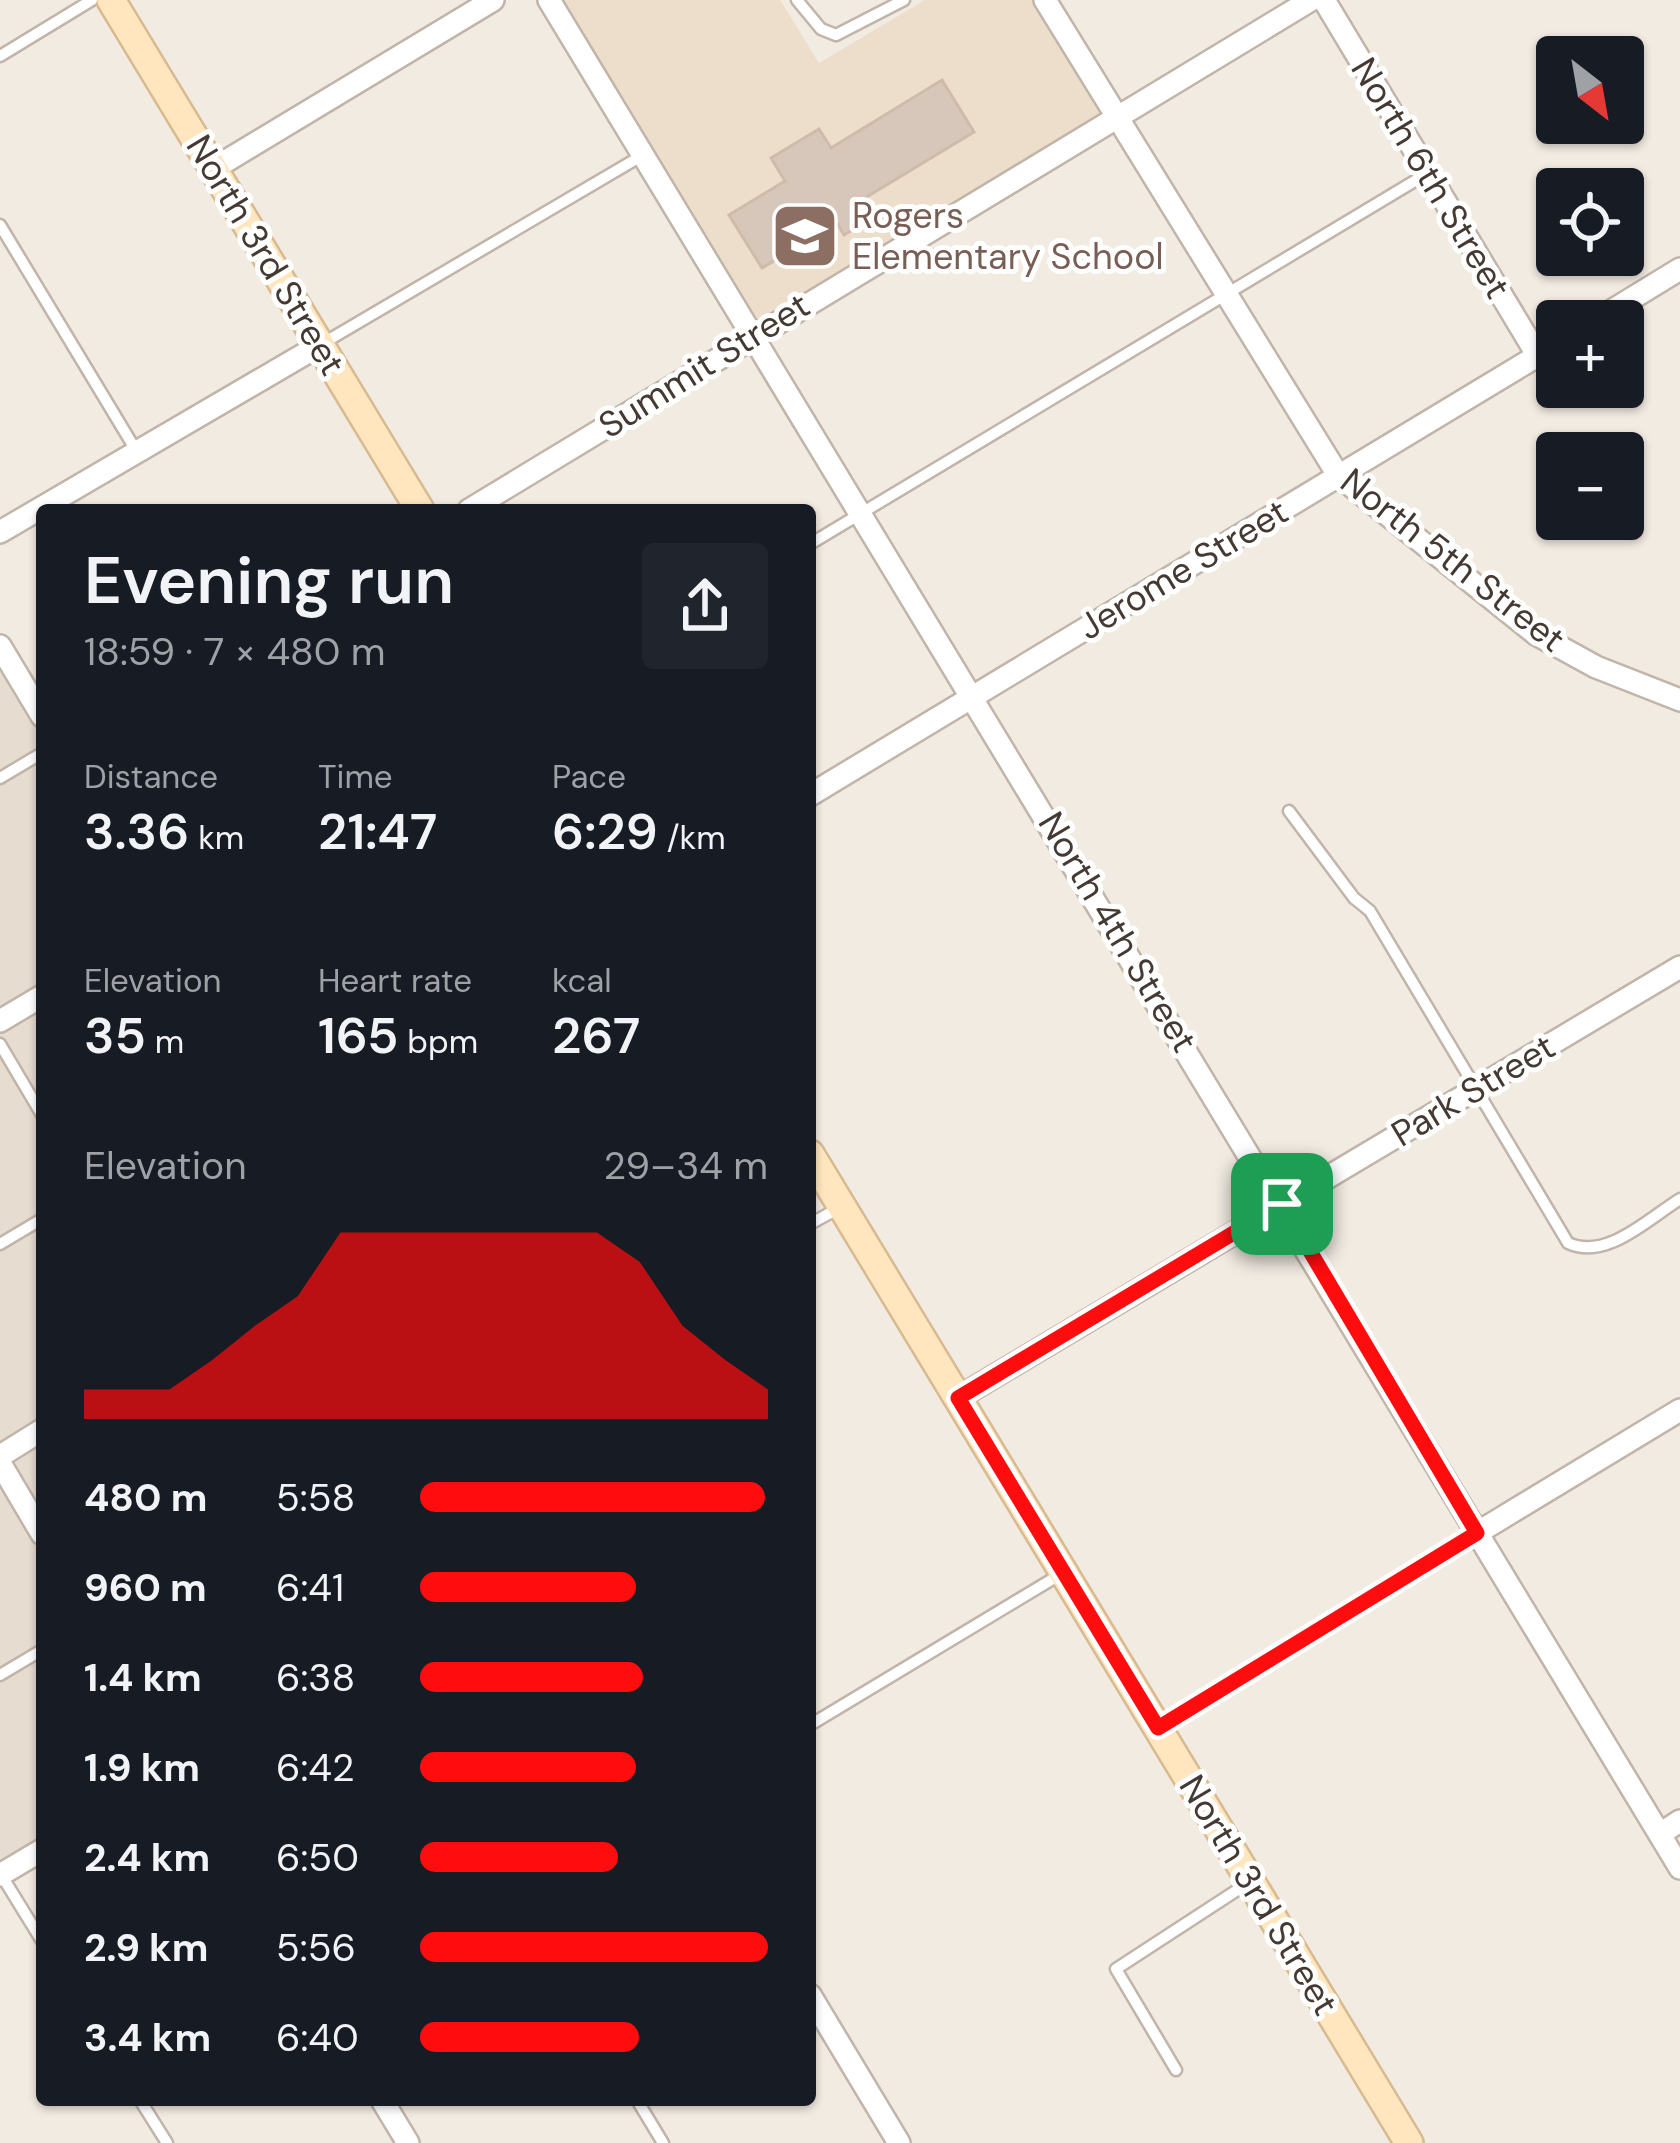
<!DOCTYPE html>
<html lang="en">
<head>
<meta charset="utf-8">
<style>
  body { margin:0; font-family:"DM Sans",sans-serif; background:#20242c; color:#f1f3f6; height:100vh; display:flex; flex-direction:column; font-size:45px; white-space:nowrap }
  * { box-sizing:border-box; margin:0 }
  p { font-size:39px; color:#9ea1a6 }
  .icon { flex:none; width:66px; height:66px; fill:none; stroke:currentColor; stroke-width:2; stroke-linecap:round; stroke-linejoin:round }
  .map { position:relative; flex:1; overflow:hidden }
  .panel { position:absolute; left:36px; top:504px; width:780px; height:1602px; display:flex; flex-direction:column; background:#171b24; border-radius:12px; box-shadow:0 3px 9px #0004 }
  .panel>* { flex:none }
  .needle { width:78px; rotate:149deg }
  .buttons { position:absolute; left:1536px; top:36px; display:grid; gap:24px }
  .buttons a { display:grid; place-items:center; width:108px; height:108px; border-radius:12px; background:#171b24; box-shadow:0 3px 9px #0004; font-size:60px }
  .pin { position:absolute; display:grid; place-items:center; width:102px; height:102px; color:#fff; margin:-51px; border-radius:24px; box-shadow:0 6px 18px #0006 }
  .round { display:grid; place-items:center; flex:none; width:126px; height:126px; border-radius:12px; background:#20242c }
  .headline { display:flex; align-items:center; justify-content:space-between; height:204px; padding:0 48px }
  h1 { font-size:66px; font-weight:600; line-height:90px }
  .stats { display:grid; grid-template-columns:repeat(3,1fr); gap:18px; height:204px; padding:12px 48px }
  .stats div { display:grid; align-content:center }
  .stats b { font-size:51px; font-weight:600 }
  .stats small { font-size:33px; font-weight:400 }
  .stats p { font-size:33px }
  .chart { height:336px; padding:24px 48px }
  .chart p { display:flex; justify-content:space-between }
  .chart svg { width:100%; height:216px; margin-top:12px; fill:#ff0c0e; opacity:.7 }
  ul { padding:0 48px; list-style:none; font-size:39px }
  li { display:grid; grid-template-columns:192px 144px 1fr; align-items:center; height:90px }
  li i { height:30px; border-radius:15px; background:#ff0c0e }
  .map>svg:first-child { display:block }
  .residential { fill:#e6dcd0 }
  .education { fill:#ecdecb }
  .building { fill:#d7c7ba; stroke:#cfbbaa; stroke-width:3 }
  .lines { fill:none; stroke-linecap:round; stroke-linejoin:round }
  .lane-casing { stroke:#c1b4a8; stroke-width:15 }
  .street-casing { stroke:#c1b4a8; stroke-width:26 }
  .secondary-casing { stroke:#d8ba91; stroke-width:32 }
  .lane { stroke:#fff; stroke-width:10 }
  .street { stroke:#fff; stroke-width:21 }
  .secondary { stroke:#ffe6bf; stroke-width:27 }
  .route-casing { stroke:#fff; stroke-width:24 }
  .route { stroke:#ff0c0e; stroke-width:15 }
  .labels { text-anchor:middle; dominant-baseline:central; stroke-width:10; stroke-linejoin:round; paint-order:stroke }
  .street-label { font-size:36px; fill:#443a33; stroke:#fff }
  .education-label { font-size:36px; fill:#785e54; stroke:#fff; text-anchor:start }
</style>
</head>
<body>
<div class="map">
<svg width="1680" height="2143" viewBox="0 0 1680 2143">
  <rect width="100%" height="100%" fill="#f2ebe2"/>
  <polygon class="residential" points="0,645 42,715 42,1849 0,1874"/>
  <polygon class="education" points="549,0 780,0 819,63 925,0 1045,0 1116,117 752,334"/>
  <polygon class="building" points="942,80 974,132 860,201 871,219 844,235 837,223 762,268 729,215 785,181 771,158 819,129 831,148"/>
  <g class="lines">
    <g class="lane-casing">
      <g id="lane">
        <polyline points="797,0 821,29 836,35 904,0"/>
        <polyline points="0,56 92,0"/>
        <polyline points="0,225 137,452"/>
        <polyline points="320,345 643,155"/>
        <polyline points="810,544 1428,173"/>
        <polyline points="0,778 42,753"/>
        <path d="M1289,811L1354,898L1370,911L1568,1243C1606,1261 1648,1219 1680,1199"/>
        <polyline points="0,1044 42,1115"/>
        <polyline points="810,1224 839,1208"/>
        <polyline points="0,1244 42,1219"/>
        <polyline points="0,1675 42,1650"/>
        <polyline points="810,1725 1061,1574"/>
        <polyline points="1161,1727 1477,1533"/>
        <polyline points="0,1873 42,1941"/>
        <polyline points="1176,2070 1116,1969 1248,1883"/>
        <polyline points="140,2100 167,2143"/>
        <polyline points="637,2100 663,2143"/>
      </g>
    </g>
    <g class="street-casing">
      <g id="street">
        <polyline points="549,0 1680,1868"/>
        <polyline points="1045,0 1338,475 1536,634 1596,667 1680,700"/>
        <polyline points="1324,0 1538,356"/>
        <polyline points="213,169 493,0"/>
        <polyline points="1595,321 1680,269"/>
        <polyline points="469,510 1311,0"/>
        <polyline points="0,532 320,345"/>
        <polyline points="0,646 42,716"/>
        <polyline points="810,795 1557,344"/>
        <polyline points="0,1021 42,996"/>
        <polyline points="958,1398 1680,967"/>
        <polyline points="0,1456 42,1430"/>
        <polyline points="0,1463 42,1534"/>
        <polyline points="1477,1533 1680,1410"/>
        <polyline points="1660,1834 1680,1821"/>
        <polyline points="0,1875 42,1850"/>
        <polyline points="810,1995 899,2143"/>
        <polyline points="382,2100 408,2143"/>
      </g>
    </g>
    <g class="secondary-casing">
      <g id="secondary">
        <polyline points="111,0 420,510"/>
        <polyline points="810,1154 1409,2143"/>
      </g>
    </g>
    <use href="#lane" class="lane"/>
    <use href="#street" class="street"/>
    <use href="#secondary" class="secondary"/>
  </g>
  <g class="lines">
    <g class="route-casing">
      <polygon id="route" points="1282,1204 1477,1533 1158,1728 958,1398"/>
    </g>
    <use href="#route" class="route"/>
  </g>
  <defs>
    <g id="school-square" transform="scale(3.45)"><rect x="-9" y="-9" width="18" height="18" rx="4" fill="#8d6e63" stroke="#fff"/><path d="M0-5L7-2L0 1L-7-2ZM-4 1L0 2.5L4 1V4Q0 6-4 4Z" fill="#fff"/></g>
  </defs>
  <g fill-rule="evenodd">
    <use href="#school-square" x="805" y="236"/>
  </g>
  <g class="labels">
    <g class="street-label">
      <text transform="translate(1431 178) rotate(59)">North 6th Street</text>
      <text transform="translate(266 255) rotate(59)">North 3rd Street</text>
      <text transform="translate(704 365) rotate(-32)">Summit Street</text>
      <text transform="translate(1453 560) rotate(38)">North 5th Street</text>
      <text transform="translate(1183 569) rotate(-31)">Jerome Street</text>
      <text transform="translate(1118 932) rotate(59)">North 4th Street</text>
      <text transform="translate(1473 1090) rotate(-31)">Park Street</text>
      <text transform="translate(1259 1895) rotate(59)">North 3rd Street</text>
    </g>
    <g class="education-label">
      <text x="852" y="215">Rogers<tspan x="852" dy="41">Elementary School</tspan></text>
    </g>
  </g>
</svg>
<div class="buttons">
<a><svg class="needle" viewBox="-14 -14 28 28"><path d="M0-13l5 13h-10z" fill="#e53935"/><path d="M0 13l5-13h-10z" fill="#9ea1a6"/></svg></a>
<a><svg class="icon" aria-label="locate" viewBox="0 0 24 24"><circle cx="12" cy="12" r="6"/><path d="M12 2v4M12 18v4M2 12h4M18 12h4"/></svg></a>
<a>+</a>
<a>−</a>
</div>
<div class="pin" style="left:1282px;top:1204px;background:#1e9e55"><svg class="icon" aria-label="arrive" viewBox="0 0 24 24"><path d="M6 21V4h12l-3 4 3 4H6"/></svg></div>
<section class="panel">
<div class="headline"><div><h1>Evening run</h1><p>18:59 · 7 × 480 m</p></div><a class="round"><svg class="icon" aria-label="share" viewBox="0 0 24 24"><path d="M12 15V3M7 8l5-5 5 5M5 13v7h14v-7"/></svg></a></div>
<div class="stats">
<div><p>Distance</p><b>3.36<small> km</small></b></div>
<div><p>Time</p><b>21:47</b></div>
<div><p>Pace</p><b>6:29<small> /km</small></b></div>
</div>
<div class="stats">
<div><p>Elevation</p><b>35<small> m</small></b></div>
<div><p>Heart rate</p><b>165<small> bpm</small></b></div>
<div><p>kcal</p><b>267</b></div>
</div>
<div class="chart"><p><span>Elevation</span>29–34 m</p>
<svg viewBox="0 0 160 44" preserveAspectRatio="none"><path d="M0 44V38L10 38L20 38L30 32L40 25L50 19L60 6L70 6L80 6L90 6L100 6L110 6L120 6L130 12L140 25L150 32L160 38V44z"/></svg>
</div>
<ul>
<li><b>480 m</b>5:58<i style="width:99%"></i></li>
<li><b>960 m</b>6:41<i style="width:62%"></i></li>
<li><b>1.4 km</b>6:38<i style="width:64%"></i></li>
<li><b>1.9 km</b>6:42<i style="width:62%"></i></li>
<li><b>2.4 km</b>6:50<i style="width:57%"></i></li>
<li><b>2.9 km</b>5:56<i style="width:100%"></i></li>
<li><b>3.4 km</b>6:40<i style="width:63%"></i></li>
</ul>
</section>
</div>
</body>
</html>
